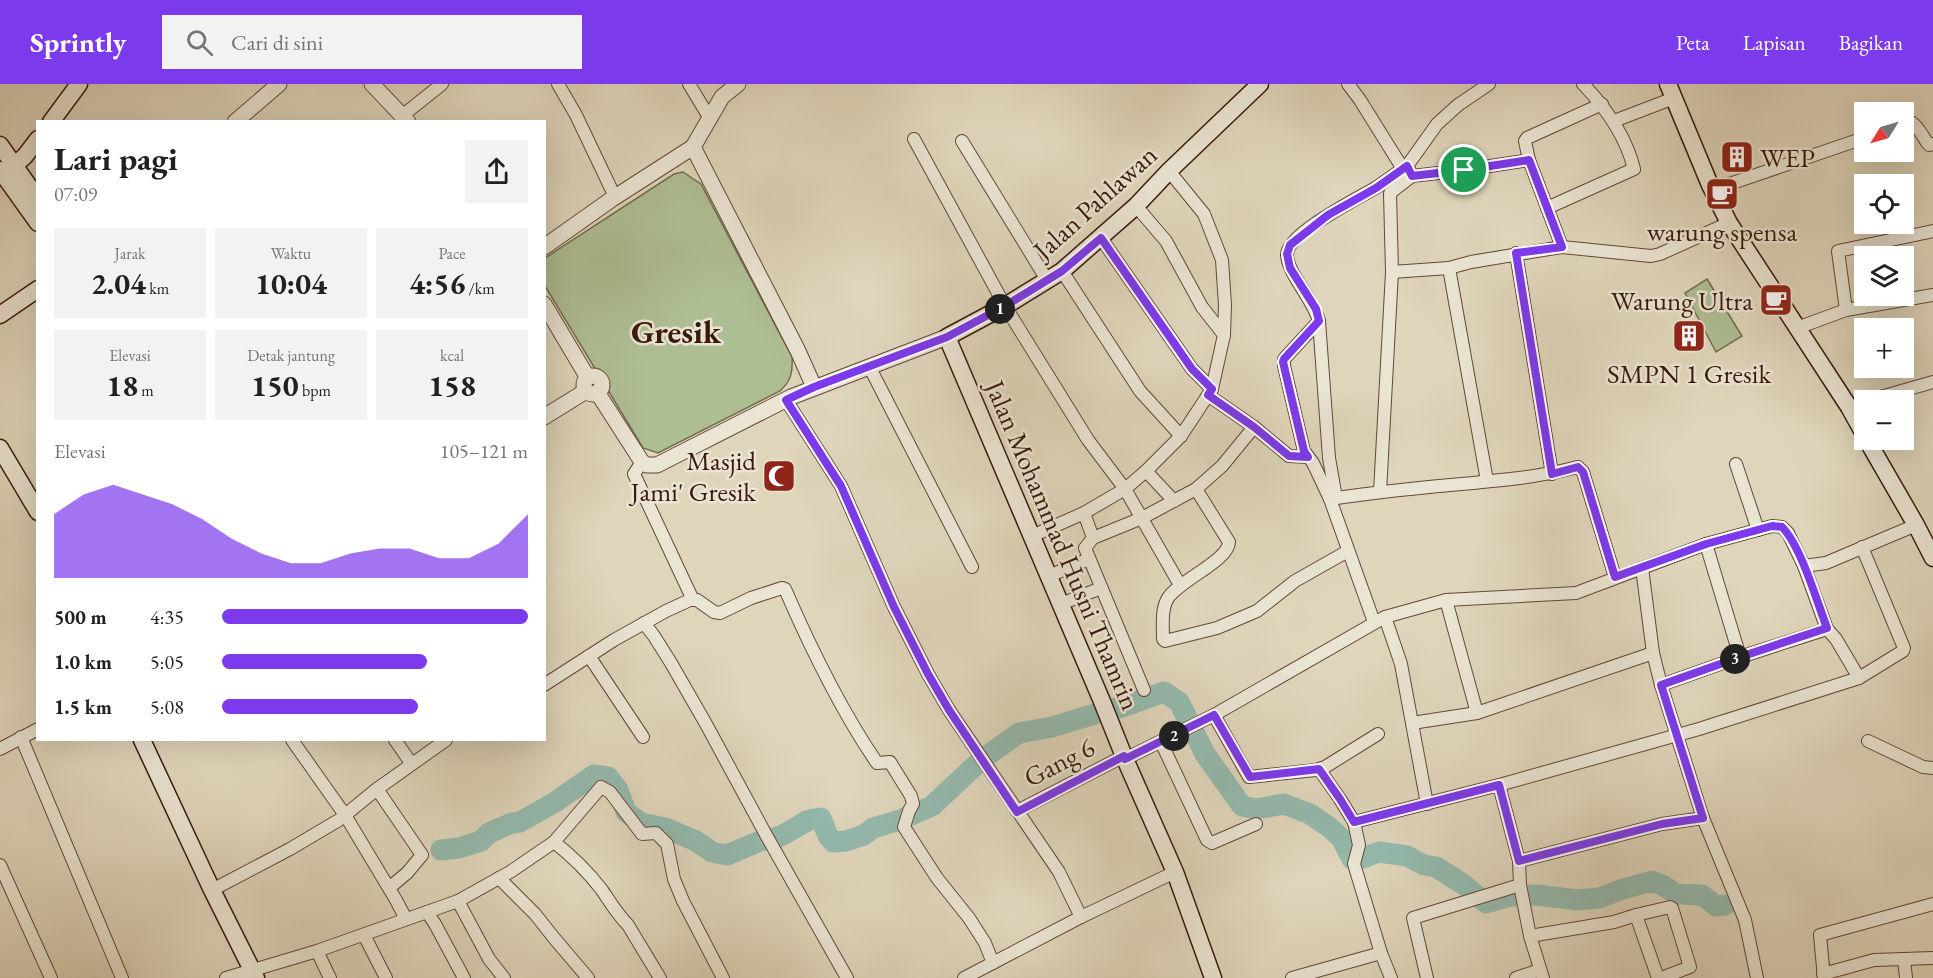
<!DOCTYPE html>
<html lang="id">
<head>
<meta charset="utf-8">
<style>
  body { margin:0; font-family:"EB Garamond",serif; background:#f2f2f2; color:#202124; height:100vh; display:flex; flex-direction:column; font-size:22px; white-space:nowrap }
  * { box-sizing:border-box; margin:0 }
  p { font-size:20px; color:#757577 }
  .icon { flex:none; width:33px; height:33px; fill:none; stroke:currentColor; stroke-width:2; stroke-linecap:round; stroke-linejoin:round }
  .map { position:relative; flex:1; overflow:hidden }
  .side { position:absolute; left:36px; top:36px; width:510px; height:621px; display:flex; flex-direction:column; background:#fff; border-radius:0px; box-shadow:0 6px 24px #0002 }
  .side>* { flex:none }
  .needle { width:39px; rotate:233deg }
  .tools { position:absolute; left:1854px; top:18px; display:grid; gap:12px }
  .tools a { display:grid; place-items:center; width:60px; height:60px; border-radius:0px; background:#fff; box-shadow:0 6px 24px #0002; font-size:30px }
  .pin { position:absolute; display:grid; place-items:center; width:51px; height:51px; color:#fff; margin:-26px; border:3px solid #fff; border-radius:50%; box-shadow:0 2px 6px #0007 }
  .km { position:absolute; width:30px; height:30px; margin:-15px; border-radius:50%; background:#222; color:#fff; font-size:16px; line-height:30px; text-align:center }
  .round { display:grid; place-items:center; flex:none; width:63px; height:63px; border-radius:0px; background:#f2f2f2 }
  .head { display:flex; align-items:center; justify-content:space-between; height:102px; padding:0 18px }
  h1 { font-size:33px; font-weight:700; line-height:45px }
  .stats { display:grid; grid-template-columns:repeat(3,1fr); gap:9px; height:102px; padding:6px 18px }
  .stats div { display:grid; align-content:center; border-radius:0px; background:#f2f2f2; text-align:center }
  .stats b { font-size:30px; font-weight:700 }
  .stats small { font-size:16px; font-weight:400 }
  .stats p { font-size:16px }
  .chart { height:168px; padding:12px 18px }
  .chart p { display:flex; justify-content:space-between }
  .chart svg { width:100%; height:108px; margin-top:6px; fill:#7c3aed; opacity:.7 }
  ul { padding:0 18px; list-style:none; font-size:20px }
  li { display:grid; grid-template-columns:96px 72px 1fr; align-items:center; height:45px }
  li i { height:15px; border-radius:8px; background:#7c3aed }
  header { display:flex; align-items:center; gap:36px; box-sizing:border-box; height:84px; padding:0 30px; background:#7c3aed; color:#fff }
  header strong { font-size:28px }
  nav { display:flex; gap:33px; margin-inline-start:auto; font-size:21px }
  .search { width:420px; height:54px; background:#f2f2f2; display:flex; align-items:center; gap:15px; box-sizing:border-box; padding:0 21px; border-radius:0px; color:#757577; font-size:22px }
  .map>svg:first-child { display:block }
  .green { fill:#aebe93; stroke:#746b50; stroke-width:1.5 }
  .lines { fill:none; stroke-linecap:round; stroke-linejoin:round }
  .river { stroke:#94b9ad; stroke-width:21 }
  .minor-casing { stroke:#634738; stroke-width:14 }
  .tertiary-casing { stroke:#634738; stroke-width:17 }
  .secondary-casing { stroke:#3a180c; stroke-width:19 }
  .minor { stroke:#eae4d3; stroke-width:12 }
  .tertiary { stroke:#eae4d3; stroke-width:15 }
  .secondary { stroke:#eae4d3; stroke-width:16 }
  .route-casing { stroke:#fff; stroke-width:12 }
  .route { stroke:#7c3aed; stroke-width:8 }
  .labels { text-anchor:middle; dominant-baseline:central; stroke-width:5; stroke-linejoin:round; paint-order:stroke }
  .poi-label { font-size:27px; fill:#3a180c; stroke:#eae4d3 }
  .street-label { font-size:27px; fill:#3a180c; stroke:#eae4d3 }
  .district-label { font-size:33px; font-weight:bold; fill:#3a180c; stroke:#eae4d3 }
</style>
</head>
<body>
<header>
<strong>Sprintly</strong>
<div class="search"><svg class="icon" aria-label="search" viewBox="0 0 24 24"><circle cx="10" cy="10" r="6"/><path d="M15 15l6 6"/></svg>Cari di sini</div>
<nav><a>Peta</a><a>Lapisan</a><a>Bagikan</a></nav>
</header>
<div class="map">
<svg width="1933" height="894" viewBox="0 0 1933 894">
  <rect width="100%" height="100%" fill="#dfd5bb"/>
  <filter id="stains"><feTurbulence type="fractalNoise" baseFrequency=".00333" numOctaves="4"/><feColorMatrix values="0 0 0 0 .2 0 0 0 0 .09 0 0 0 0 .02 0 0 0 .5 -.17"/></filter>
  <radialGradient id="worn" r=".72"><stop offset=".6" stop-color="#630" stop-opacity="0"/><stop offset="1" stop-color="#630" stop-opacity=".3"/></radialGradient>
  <g class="green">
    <path d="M683,88L701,100L792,273C793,288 791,297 780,307L658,369L643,364L545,202V174L674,90Z"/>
    <polygon points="1707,195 1742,252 1716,268 1685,209"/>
  </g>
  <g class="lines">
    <path class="river" d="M441,766L459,764L481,757L489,749L512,739L520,738L555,718L594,691L608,693L618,706L626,728L641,739L665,744L696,757L712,768L727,771L765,755C779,757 795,743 807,737C811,735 817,735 821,734L828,752L833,758L846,757L864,751L873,744L900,736L932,722L981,676L1019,649L1052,643L1111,625L1122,623L1164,608L1179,618L1205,670L1242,722L1256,725L1284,720L1310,730L1329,743L1341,754L1352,775L1357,776L1379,768L1407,772L1424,781L1436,783L1463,800L1486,819L1511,812L1537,811L1577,816L1599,814L1623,805L1652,797L1664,802L1676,810L1702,811L1716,822L1725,821"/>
    <g class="minor-casing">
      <g id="minor">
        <polyline points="558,0 576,31 615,113"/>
        <polyline points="689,0 709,33"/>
        <polyline points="1348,0 1360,16 1403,85"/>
        <polyline points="402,32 442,0"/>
        <polyline points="1614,37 1674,14"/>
        <path d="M1904,41L1911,38C1921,45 1922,53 1929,61L1933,60"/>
        <polyline points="914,55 1005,222 1088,356 1125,405 1180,501"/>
        <polyline points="962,57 1047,196"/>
        <polyline points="1411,89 1407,82 1437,40 1458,21 1489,0"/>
        <polyline points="1712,106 1864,54"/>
        <polyline points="1136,122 1166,157 1202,223 1224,251"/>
        <path d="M1547,124L1634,85C1626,52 1606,24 1583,0"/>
        <polyline points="1101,154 1192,285 1212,305"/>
        <polyline points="1562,163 1529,76 1525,57 1527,54 1602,20"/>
        <polyline points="1516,169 1552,390"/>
        <polyline points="1449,184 1487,397"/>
        <polyline points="1062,187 1140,307 1181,352"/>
        <polyline points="1392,188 1449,184 1471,178 1562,163 1651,172 1660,170 1729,139"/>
        <polyline points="1846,226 1838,167 1933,147"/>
        <polyline points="1319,237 1284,275 1284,282 1304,367 1313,379 1330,415 1374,538"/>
        <polyline points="1797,244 1846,226 1933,211"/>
        <polyline points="869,282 972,483"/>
        <polyline points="1208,311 1254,343 1289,372 1308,373"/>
        <polyline points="786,316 841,402 894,523 928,590 949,626 1059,788 1081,833"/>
        <polyline points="1870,316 1933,298"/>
        <polyline points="642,378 634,390 693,516"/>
        <polyline points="1736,380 1758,446"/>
        <polyline points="1146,387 1174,417"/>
        <path d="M1196,405L1229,458C1229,476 1180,496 1168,514C1161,525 1163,542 1163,555L1165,557L1217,544L1257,527L1295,497L1348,467"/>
        <polyline points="1380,408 1392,188 1390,109 1412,92 1464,86 1529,76"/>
        <path d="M1336,414L1329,374L1319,237C1313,215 1288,190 1287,171C1286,150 1359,114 1377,103C1387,96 1397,89 1407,82"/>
        <path d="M1330,415C1377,408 1425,403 1473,399C1510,395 1540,393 1578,383L1583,388L1615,493"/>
        <polyline points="1084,429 1093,454"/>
        <polyline points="1032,452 1084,429 1125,405 1146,387 1181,352 1212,305 1224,251 1225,221 1222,176 1204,130 1169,87"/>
        <polyline points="1706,460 1740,573"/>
        <polyline points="1642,484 1653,569 1661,601 1703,734 1745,836 1757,894"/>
        <polyline points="1049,492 1089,475"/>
        <polyline points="1446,516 1477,629"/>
        <polyline points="1061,520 1101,504"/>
        <polyline points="1385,533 1401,580 1427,720"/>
        <polyline points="644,539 654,552 671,579 706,640 765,749 847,894"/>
        <polyline points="589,572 643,653"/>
        <polyline points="1859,594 1903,567 1904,564 1862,463"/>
        <path d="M544,601L614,556L666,527L690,516H697L714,528L720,529L751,514L782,504L785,505C811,565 840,625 877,679L890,678L911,712L913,720L909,727L904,743L937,794L969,834L985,859L993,879"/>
        <polyline points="1661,601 1740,573 1827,545 1804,482"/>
        <polyline points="1144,606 1085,464 1093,454 1142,434 1196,405 1222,382 1254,343"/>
        <polyline points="1214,631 1249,693 1316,686 1325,683 1378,650"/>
        <polyline points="1412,639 1477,629 1653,569"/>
        <polyline points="21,653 122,894"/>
        <polyline points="292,656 345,731 396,816 406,835"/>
        <polyline points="395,656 411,679"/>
        <polyline points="1868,657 1923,683 1933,684"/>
        <polyline points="1161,658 1207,756 1212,759 1256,740"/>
        <polyline points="0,665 38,645"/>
        <polyline points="1125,675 1214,631 1385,533 1446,516 1576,509 1706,460 1772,442 1782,443 1788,449 1804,482 1826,479 1916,441"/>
        <polyline points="1319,685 1340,715 1354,738"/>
        <polyline points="1499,701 1519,777 1520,801 1530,852 1543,894"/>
        <polyline points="377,705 422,771 407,789 389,804"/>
        <polyline points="1017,727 1124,672"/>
        <path d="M554,758C572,772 588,788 602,806C610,818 617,830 628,841L660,894"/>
        <polyline points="1519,777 1662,740 1703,734"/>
        <polyline points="0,781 51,894"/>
        <polyline points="499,794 535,830 554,854 588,894"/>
        <polyline points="212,806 290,765 339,736 377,705 446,656"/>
        <polyline points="458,817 489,875 504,894"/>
        <polyline points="427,828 435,840 464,894"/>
        <polyline points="1636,831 1670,823 1672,824 1690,883 1661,894"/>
        <polyline points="364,851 386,894"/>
        <polyline points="1530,852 1614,838 1636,831 1658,894"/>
        <polyline points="317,867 330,894"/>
        <polyline points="1904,875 1906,894"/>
        <polyline points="1823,890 1874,876 1933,874"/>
        <polyline points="226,894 317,867 458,817 510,788 554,758 601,703 610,708 642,750 656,749 667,760 674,795 683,817 723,894"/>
        <polyline points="964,894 1081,833 1175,788"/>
        <polyline points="1292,894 1381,869"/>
        <polyline points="1391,894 1381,869 1354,780 1359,761 1354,738 1499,701 1699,645 1859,594 1836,555 1827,545"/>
        <polyline points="1427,894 1413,834 1520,801"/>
        <polyline points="1516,894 1540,886"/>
        <polyline points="1824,894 1820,851 1933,820"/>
      </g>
    </g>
    <g class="tertiary-casing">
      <g id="tertiary">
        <polyline points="372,0 408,38"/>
        <polyline points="235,38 279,0"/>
        <polyline points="693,63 722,13 738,0"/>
        <polyline points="544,163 612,115 693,63 798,267 814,303"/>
        <polyline points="544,220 588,294"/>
        <circle cx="593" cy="301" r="9"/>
        <polyline points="597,308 642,378 647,381 657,381 791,313 947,253"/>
        <polyline points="544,333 586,307"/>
      </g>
    </g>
    <g class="secondary-casing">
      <g id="secondary">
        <polyline points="1668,0 1710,101 1729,139 1849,323 1864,350"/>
        <polyline points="51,38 79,0"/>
        <polyline points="0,61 38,115"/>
        <polyline points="0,86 38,139"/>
        <polyline points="6,89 25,72 38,55"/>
        <polyline points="0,231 38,205"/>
        <polyline points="1867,356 1916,441 1933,474"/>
        <polyline points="0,364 38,428"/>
        <polyline points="142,656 212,806 256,894"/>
        <polyline points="1213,894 1175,788 1125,675 1101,615 947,253 1005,222 1062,187 1136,122 1169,87 1260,0"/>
      </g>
    </g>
    <use href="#minor" class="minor"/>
    <use href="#tertiary" class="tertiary"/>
    <use href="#secondary" class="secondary"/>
  </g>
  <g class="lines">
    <g class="route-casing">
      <path id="route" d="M1529,76L1562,163L1516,169L1552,390L1578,383L1583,388L1615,493L1706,460L1772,442L1782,443C1801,462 1817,518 1827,544L1740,573L1661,601L1703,734L1662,740L1519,777L1499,701L1354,738L1340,715L1319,685L1250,693L1214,631L1125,675L1124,672L1017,728L949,626L928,590L894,523L841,402L786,316L814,303L947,253L1005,222L1062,187L1101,154L1192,285L1212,305L1208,311L1254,343L1289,372L1308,373L1304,367L1283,278L1284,275L1319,237L1316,225L1290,184L1287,170L1290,161L1328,131L1376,104L1407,82L1412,92L1464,86Z"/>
    </g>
    <use href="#route" class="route"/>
  </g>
  <defs>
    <g id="building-square" transform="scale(1.725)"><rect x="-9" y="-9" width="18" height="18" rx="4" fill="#8f2418" stroke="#eae4d3"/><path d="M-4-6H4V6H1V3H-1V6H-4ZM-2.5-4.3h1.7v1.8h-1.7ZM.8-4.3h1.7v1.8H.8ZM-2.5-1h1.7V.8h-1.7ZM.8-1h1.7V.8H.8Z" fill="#fff"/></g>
    <g id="cafe-square" transform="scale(1.725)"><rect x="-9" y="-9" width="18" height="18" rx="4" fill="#8f2418" stroke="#eae4d3"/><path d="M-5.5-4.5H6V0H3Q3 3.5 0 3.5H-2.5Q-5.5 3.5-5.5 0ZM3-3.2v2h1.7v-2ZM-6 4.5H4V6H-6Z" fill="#fff"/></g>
    <g id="mosque-square" transform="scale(1.725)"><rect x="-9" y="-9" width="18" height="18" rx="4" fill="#8f2418" stroke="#eae4d3"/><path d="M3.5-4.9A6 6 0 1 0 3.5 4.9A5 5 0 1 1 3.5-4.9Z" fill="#fff"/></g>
  </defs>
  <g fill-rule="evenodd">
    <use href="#building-square" x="1737" y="73"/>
    <use href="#cafe-square" x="1722" y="110"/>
    <use href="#cafe-square" x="1776" y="216"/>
    <use href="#building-square" x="1689" y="252"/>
    <use href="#mosque-square" x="779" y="392"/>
  </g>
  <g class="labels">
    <g class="poi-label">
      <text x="1760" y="73" text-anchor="start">WEP</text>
      <text x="1722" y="147">warung spensa</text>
      <text x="1753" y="216" text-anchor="end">Warung Ultra</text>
      <text x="1689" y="289">SMPN 1 Gresik</text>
      <text x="756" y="376" text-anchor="end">Masjid<tspan x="756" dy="31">Jami' Gresik</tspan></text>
    </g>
    <g class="street-label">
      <text transform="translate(1095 118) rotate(-42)">Jalan Pahlawan</text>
      <text transform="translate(1063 461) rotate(67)">Jalan Mohammad Husni Thamrin</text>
      <text transform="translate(1059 678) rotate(-27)">Gang 6</text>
    </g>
    <g class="district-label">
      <text x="676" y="247">Gresik</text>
    </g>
  </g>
  <rect width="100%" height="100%" filter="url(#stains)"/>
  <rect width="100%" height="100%" fill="url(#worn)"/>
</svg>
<div class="tools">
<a><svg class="needle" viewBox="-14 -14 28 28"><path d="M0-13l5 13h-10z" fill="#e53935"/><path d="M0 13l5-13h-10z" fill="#757577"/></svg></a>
<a><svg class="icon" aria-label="locate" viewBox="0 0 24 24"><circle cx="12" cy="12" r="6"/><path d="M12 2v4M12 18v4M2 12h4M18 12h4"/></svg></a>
<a><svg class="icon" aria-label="layers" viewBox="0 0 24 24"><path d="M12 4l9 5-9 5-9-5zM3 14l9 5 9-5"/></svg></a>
<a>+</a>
<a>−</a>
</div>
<div class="pin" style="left:1464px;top:86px;background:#1e9e55"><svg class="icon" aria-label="arrive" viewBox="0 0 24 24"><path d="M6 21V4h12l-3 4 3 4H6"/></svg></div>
<b class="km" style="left:1000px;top:225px">1</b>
<b class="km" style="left:1174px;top:652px">2</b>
<b class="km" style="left:1735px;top:575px">3</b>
<section class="side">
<div class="head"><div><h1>Lari pagi</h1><p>07:09</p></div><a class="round"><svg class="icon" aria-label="share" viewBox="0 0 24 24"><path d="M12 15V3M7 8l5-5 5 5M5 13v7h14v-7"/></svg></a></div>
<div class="stats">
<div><p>Jarak</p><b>2.04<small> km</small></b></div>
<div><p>Waktu</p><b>10:04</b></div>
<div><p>Pace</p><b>4:56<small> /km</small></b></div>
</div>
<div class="stats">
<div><p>Elevasi</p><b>18<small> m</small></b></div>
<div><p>Detak jantung</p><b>150<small> bpm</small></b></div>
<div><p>kcal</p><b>158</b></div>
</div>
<div class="chart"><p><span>Elevasi</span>105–121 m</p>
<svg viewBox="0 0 160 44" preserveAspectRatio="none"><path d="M0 44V18L10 10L20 6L30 10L40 14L50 20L60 28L70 34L80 38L90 38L100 34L110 32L120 32L130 36L140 36L150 30L160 18V44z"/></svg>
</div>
<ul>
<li><b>500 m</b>4:35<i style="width:100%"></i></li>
<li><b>1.0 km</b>5:05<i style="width:67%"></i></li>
<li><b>1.5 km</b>5:08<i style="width:64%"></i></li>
</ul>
</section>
</div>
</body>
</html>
